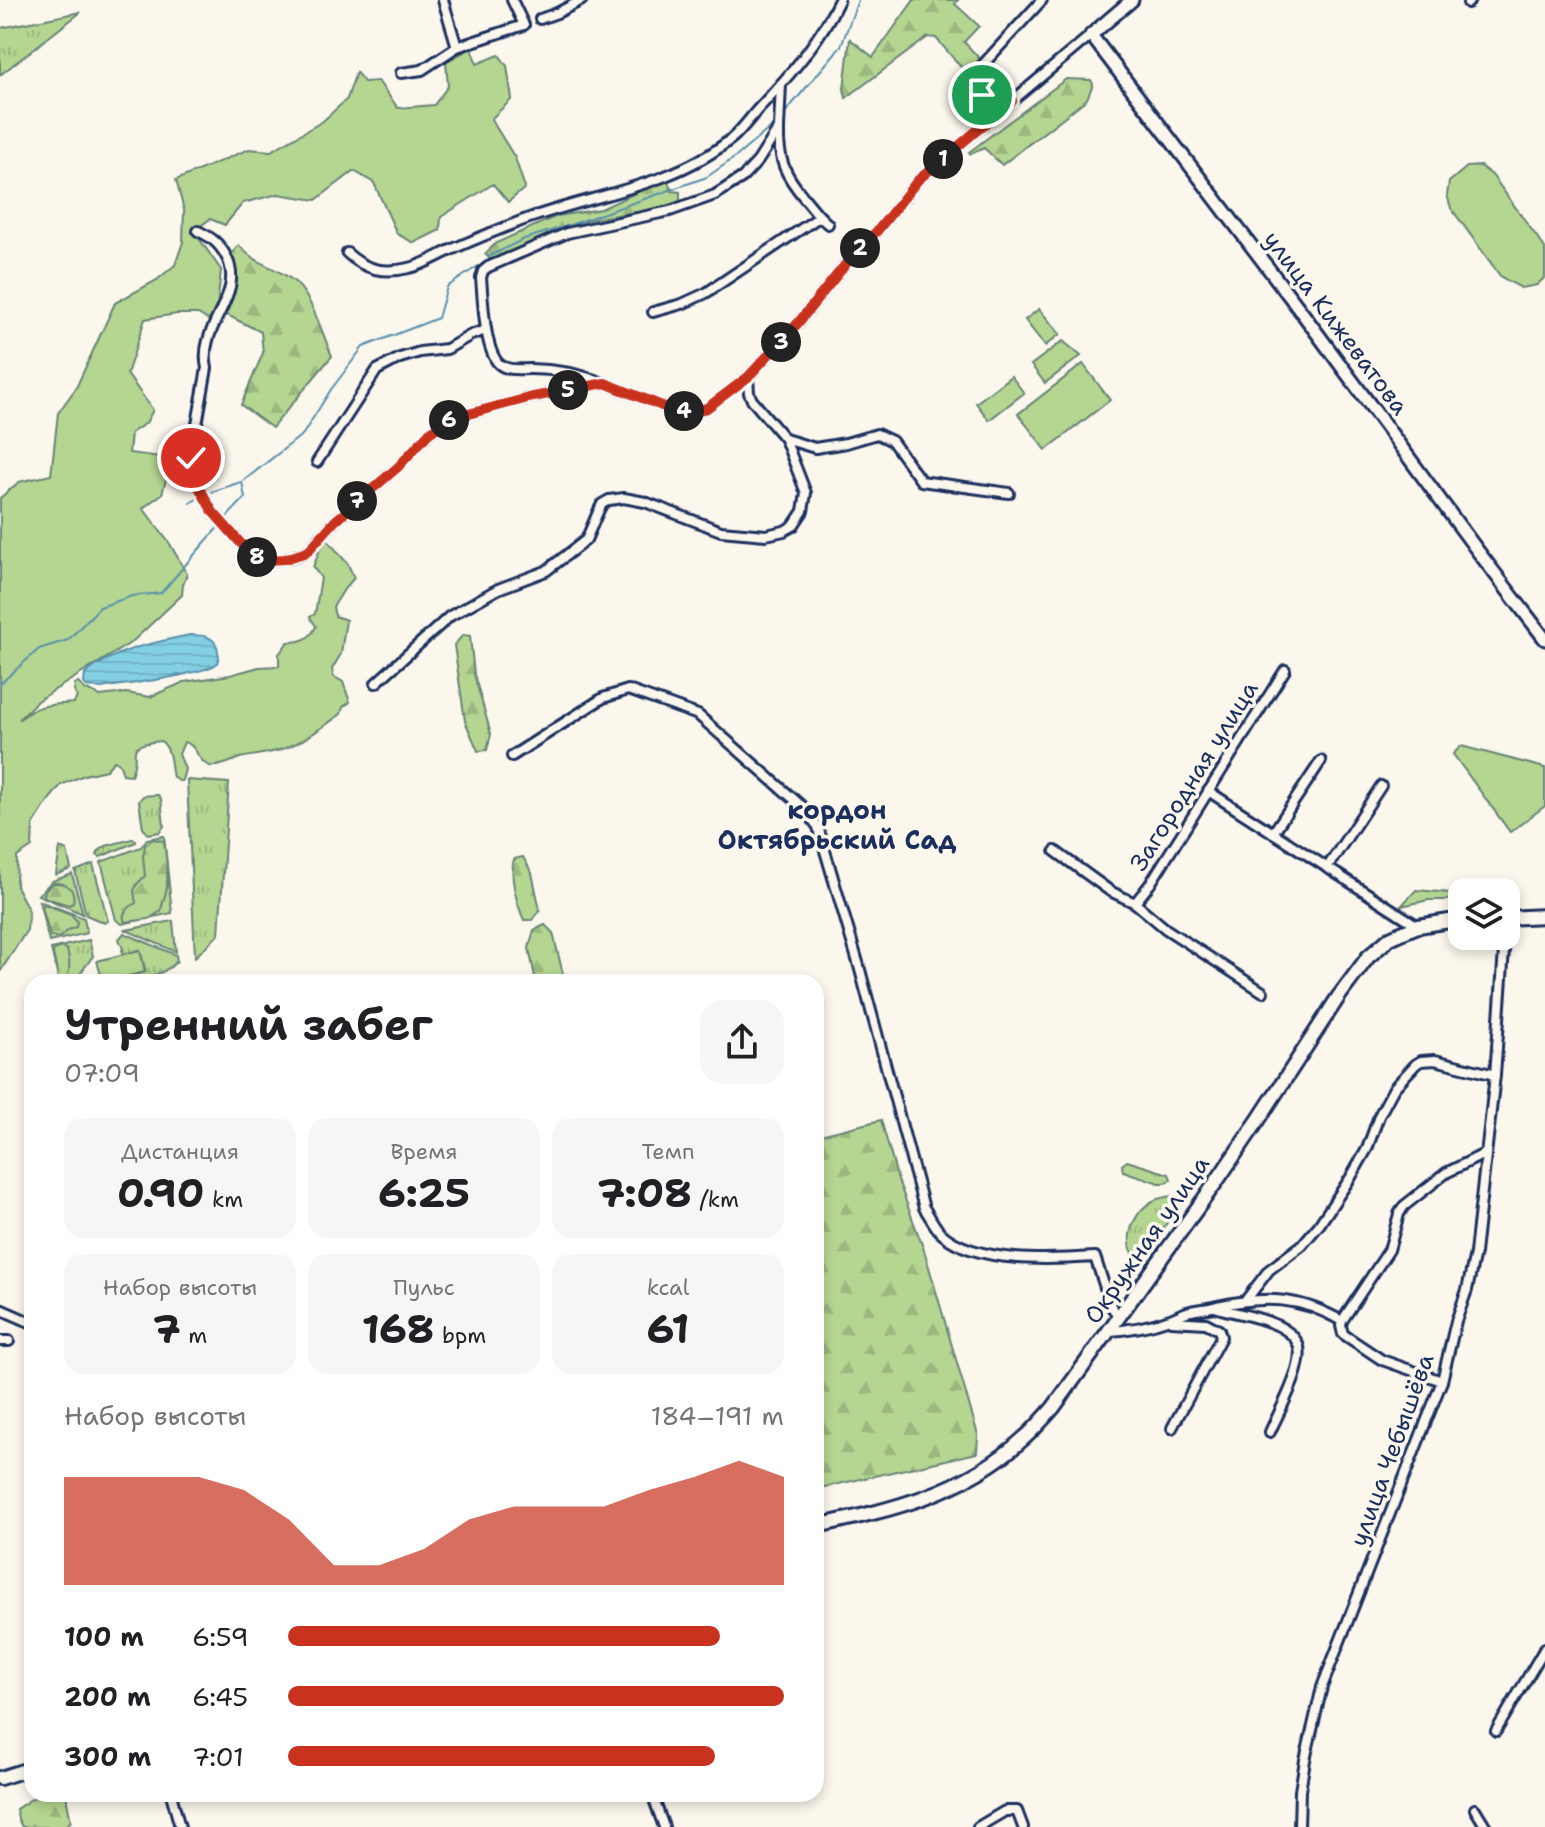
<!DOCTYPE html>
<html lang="ru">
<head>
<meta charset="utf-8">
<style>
  body { margin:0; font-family:"Shantell Sans",sans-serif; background:#f6f6f6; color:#202124; height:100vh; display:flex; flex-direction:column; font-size:30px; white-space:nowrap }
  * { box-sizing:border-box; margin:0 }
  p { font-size:26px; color:#757577 }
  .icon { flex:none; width:44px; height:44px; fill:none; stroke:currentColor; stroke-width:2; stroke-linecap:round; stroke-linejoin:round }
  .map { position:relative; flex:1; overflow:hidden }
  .side { position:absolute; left:24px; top:974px; width:800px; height:828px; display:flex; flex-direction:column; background:#fff; border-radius:24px; box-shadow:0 4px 12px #0003 }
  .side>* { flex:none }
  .fabs { position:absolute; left:1448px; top:878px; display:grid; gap:16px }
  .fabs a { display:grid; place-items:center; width:72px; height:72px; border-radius:16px; background:#fff; box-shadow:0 4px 12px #0003; font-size:40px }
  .pin { position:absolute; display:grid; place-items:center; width:68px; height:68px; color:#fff; margin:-34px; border:4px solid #fff; border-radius:50%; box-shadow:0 2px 8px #0007 }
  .km { position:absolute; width:40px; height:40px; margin:-20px; border-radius:50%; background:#222; color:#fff; font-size:22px; line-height:40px; text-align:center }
  .round { display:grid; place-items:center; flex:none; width:84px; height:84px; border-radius:24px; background:#f6f6f6 }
  .headline { display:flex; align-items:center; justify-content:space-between; height:136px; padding:0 40px }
  h1 { font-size:44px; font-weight:700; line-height:60px }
  .stats { display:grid; grid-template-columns:repeat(3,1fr); gap:12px; height:136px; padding:8px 40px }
  .stats div { display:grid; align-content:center; border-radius:20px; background:#f6f6f6; text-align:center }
  .stats b { font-size:40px; font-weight:700 }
  .stats small { font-size:22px; font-weight:400 }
  .stats p { font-size:22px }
  .chart { height:224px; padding:16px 40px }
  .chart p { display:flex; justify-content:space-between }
  .chart svg { width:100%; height:144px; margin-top:8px; fill:#c8321e; opacity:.7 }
  ul { padding:0 40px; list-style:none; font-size:26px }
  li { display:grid; grid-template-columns:128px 96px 1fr; align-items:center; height:60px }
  li i { height:20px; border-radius:10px; background:#c8321e }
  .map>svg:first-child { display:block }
  .grass { fill:url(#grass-tufts); stroke:#688277; stroke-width:2 }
  .forest { fill:url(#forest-firs); stroke:#688277; stroke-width:2 }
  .park { fill:#b4d690; stroke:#688277; stroke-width:2 }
  .water { fill:url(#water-rules); stroke:#5990ad; stroke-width:2 }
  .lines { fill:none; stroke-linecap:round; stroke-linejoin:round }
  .stream { stroke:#5990ad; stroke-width:2 }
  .street-casing { stroke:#1b2f5e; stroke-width:14 }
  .secondary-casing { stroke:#1b2f5e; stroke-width:17 }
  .primary-casing { stroke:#1b2f5e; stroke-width:18 }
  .street { stroke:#fbf7ec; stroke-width:8 }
  .secondary { stroke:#fbf7ec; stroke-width:11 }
  .primary { stroke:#fbf7ec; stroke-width:12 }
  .route-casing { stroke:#fff; stroke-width:16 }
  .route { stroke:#c8321e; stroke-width:10 }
  .labels { text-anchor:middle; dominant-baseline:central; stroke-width:7; stroke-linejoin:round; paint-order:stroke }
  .street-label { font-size:24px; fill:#1b2f5e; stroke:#fbf7ec }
  .neighbourhood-label { font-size:26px; font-weight:bold; fill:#1b2f5e; stroke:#fbf7ec }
</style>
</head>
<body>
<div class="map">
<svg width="1545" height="1827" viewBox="0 0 1545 1827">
  <defs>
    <pattern id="grass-tufts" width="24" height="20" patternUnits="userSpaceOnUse" patternTransform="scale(2)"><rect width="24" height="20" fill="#b4d690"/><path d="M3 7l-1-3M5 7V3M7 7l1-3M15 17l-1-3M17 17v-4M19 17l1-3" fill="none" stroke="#9ab87f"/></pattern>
    <pattern id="forest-firs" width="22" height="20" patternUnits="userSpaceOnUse" patternTransform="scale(2)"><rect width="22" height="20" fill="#b4d690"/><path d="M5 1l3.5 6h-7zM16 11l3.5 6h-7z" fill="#9ab87f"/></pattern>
    <pattern id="water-rules" width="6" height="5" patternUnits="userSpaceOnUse" patternTransform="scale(2)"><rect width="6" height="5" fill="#83d0e2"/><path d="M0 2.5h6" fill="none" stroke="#71b3c4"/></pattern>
  </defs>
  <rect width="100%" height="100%" fill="#fbf7ec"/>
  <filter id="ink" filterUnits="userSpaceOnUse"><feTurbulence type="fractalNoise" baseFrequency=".0125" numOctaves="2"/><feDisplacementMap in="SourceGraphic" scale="16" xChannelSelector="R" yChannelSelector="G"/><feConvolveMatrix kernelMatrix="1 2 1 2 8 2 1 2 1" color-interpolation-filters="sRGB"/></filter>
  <g filter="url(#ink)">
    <g class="grass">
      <polygon points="81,12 0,75 0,28"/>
      <polygon points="187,780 229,783 219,934 195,957"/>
      <polygon points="155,795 158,795 161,799 164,826 160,832 148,834 143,828 139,801 143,796"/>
      <polygon points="164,836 172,913 122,924 116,920 101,862 141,847 147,839"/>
      <polygon points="132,839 136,840 136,842 100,857 97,855 99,851 106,846"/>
      <polygon points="60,848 67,851 71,869 56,875"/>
      <polygon points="93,864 108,921 105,923 86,915 75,871"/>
      <polygon points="72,874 83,914 38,895 52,881"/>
      <polygon points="1416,890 1462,894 1462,900 1429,900 1401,906"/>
      <polygon points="39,901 84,918 87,933 49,942"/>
      <polygon points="173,921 176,952 126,930"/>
      <path d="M124,933L176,955L177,961C162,978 131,982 109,982L146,972L140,950L123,954L122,950L123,949L119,939Z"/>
      <polygon points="89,940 93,956 74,982 59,982 51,949"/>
      <polygon points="1127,1161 1169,1174 1171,1179 1165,1183 1159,1183 1123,1171 1122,1165"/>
      <path d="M1172,1196L1184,1198L1140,1262C1120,1245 1132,1212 1153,1201C1159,1198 1165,1197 1172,1196Z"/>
    </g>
    <g class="forest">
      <polygon points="914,0 958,0 955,4 979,26 964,42 982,61 971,73 966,73 936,38 928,37 846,98 844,89 850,39 873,57"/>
      <polygon points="1066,79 1091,80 1093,84 1087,99 1002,165 984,148 971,154 969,152"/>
      <path d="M661,181L668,182L672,191L680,192V201C646,215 607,213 571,225C544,234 520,252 492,261L485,254L496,243L557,216L601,209Z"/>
      <path d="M239,245C252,262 274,267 291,279C311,292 322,334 332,356L272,428L241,405L263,353L261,332L223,313L234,280L232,253Z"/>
      <polygon points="1063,341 1081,356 1045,383 1031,365"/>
      <polygon points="463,635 470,636 474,674 491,734 487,750 478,751 465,721 454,645"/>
      <path d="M153,839L164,841C166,855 168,870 167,884C167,893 162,902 161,911L149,919L125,922C120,913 129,907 136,903L134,891L137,884L145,876L143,857L145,845Z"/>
      <path d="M523,857L532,873L540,910L532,920H524C517,905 509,875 514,859Z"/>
      <path d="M53,883C67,882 76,889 73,903L69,905L46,898L44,896L45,890Z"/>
      <polygon points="44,904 71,914 77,921 76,927 68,930 59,938 50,936 42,907"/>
      <polygon points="545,925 553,933 565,982 536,982 529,948 534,930"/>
      <path d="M62,947L67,950C70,961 71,972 65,982H59L53,953L54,950Z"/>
      <polygon points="881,1120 898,1180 924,1250 978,1435 977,1453 816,1489 816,1136"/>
      <polygon points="39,1794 67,1794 67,1802 71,1821 66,1827 22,1827 18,1819 16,1809"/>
    </g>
    <g class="park">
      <path d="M471,48L477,64L499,55L507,66L512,99L491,119L515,158L525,188L508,202L493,184L441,217L440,230L414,243L397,234L374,183L354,171L316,200L278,194L243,203L225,225L210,219L194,231L221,270L217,307L210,321L198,314H177L145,319L127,374L153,410L146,423L131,433L129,453L160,457L168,472L162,494L143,508L170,544L187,574L183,584L182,595L132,642L37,701L19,719C24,717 27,713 31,711C43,704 61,704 74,703L77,697L74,691L75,684L78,683L86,690L100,696L126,693L150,697L184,682L230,675L259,667L279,666V654L288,642C301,642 311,639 316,626L310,617L315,614L321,578L313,567L325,537L348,564L354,578L345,588L333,607L335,616L346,620L341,654L332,669L333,676L343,682L350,702L343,707L341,714C323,727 304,741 283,749C269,754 254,755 240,758C232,761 219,768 210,766C197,762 197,744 184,742L179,754L185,769L182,781H179L173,777C170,765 172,750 161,741C121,745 142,751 131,775L123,774L119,763L114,761L106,770L84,775L61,785L48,801L33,825L32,847L17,857L16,886L29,911L27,930L0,972V498L19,482L51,475L58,413L76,388L115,303L157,280L175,265L183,242L184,210L176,180L249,149L271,151L323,121L347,99L356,72L364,82L378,81L398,108L434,105L448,86L446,62Z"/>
      <polygon points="1480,166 1492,175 1545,248 1545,277 1537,285 1521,288 1501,277 1451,208 1447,195 1449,182 1467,167"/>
      <polygon points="1039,309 1060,334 1045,346 1025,320"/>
      <polygon points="1083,364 1110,400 1046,450 1018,414"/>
      <polygon points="1011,376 1024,393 989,420 976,403"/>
      <polygon points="1461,746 1545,768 1545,806 1510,832 1453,754"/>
      <polygon points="140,950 145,972 103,982 97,961"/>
    </g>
    <path class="water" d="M190,635C203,635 217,636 218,652C219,655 219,660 217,663C210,674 119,685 102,688L87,687L84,683L85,674C113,650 155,642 190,635Z"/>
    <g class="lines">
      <g class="stream">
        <polyline points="784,114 841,46 858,0"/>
        <polyline points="488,257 524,239 570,225 707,177 737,156 777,122"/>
        <polyline points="205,494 241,482"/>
        <polyline points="190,503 200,497"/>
        <polyline points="225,519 245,498 242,482 303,434 330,391 363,347 438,318 447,287 478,266"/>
        <polyline points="0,684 39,649 68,640 100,607 132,596 161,593 221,524"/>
      </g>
      <g class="street-casing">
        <g id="street">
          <polyline points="443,0 457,47"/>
          <polyline points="1468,3 1470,0"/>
          <polyline points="540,19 557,13 582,0"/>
          <polyline points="401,73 422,70 457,47 524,25 512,0"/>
          <polyline points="1012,101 1007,95 978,94 968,81 1042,0"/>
          <path d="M779,129C778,161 785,175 806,200C813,208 819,217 828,224"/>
          <path d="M198,231C211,237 219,243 226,256C247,296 197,325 207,368L191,458L196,482L213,512L245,548L254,556L269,560L285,559L307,552L335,521L398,467L429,433L450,419L528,398L605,383L672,410L689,412L707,408L748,377L798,323L858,249L878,230L918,180L1091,35"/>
          <path d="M347,253C365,270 384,274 409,268C424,265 439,255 453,249C475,239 498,230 521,221C590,195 672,187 731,139C741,131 750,118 759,108C790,75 820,41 839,0"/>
          <polyline points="653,312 682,304 706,293 819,217"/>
          <path d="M604,383C580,374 556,369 530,369C519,369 507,371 499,364C484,349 483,298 481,278L483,271L488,267L567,233L670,211L715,195L743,177L758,161L779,128L781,84"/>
          <polyline points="785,439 815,448 846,443 877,434 892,441 921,481 1009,493"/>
          <polyline points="317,462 377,370 400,358 420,352 447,349 471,335 486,330"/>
          <polyline points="376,683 450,616 498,589 546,571 586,540 598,512 602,504 609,500 624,498 645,502 721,531 766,535 784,531 793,526 803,511 806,493 785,439 752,400 749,393 748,377"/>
          <path d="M512,756L603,698L628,690L698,715L805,809L818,827L859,966L924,1208C930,1216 935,1228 942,1234C977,1264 1051,1260 1095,1257L1111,1306L1119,1317"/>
          <polyline points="1208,791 1418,926"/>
          <polyline points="1273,833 1321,761"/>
          <polyline points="1055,851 1110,891 1135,903 1166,929 1263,992"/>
          <polyline points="1327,868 1381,786"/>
          <polyline points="1135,903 1150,884 1285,670"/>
          <polyline points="1246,1300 1269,1270 1302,1245 1319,1225 1351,1177 1367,1149 1379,1116 1394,1088 1416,1064 1421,1061 1435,1060 1495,1075"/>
          <path d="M1215,1307C1233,1313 1252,1315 1269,1322C1280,1326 1293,1333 1298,1344C1307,1364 1278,1413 1270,1432"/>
          <polyline points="0,1309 32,1323"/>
          <polyline points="1171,1321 1206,1323 1219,1330 1221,1337 1172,1428"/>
          <path d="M1109,1331C1130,1330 1150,1326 1170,1319C1175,1317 1181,1314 1187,1312C1197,1309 1207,1309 1217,1306C1265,1296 1298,1296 1342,1321"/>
          <polyline points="0,1341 9,1341"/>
          <polyline points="1442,1381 1382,1360 1343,1334 1341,1326 1342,1321 1389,1250 1399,1214 1404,1206 1446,1173 1486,1153"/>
          <polyline points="1496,1731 1545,1648"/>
          <polyline points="171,1794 180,1827"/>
          <polyline points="652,1794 664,1827"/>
          <polyline points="1475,1809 1486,1827"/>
          <polyline points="978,1827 1005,1811 1017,1811 1023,1827"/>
          <polyline points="1299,1827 1300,1791 1305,1760 1322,1687 1442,1381 1456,1321 1467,1290 1475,1253 1495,1075 1505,936"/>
        </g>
      </g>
      <g class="secondary-casing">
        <polyline id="secondary" points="1132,0 1091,35 1300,310 1477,550 1545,639"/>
      </g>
      <g class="primary-casing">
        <g id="primary">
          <polyline points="1506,918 1545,916"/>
          <path d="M816,1526C891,1510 965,1493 1023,1439C1034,1430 1043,1419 1053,1408L1214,1185L1259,1119L1339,996L1368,957L1390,938L1401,933L1418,926L1462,919"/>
          <polyline points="0,1778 32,1768"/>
        </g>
      </g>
      <use href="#street" class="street"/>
      <use href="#secondary" class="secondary"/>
      <use href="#primary" class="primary"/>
    </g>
  </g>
  <g class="lines" filter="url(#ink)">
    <g class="route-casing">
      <polyline id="route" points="191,458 196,482 213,512 245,548 254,556 269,560 285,559 307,552 335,521 398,467 429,433 450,419 528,398 605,383 672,410 689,412 707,408 748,377 798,323 858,249 878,230 918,180 1012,101 1007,95 982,95"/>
    </g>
    <use href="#route" class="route"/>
  </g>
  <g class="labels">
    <g class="street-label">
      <text transform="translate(1336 323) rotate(53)">улица Кижеватова</text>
      <text transform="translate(1194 776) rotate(-58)">Загородная улица</text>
      <text transform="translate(1147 1240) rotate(-55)">Окружная улица</text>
      <text transform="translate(1392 1450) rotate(-70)">улица Чебышёва</text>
    </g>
    <g class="neighbourhood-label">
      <text x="837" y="809">кордон<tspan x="837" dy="30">Октябрьский Сад</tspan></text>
    </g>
  </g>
</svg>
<div class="fabs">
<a><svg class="icon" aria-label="layers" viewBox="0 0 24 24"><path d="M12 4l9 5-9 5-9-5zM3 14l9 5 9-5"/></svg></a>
</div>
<div class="pin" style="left:982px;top:95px;background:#1e9e55"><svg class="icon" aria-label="arrive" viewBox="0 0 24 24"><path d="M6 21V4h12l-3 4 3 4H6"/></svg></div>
<div class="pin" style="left:191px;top:458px;background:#d93025"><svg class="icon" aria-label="check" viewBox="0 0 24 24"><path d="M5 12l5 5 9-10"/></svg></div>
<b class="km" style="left:943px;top:159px">1</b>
<b class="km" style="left:860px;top:248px">2</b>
<b class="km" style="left:781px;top:342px">3</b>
<b class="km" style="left:684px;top:411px">4</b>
<b class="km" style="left:568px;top:390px">5</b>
<b class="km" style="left:449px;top:420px">6</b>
<b class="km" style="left:357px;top:501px">7</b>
<b class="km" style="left:257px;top:557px">8</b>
<section class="side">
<div class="headline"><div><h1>Утренний забег</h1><p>07:09</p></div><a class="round"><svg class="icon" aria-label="share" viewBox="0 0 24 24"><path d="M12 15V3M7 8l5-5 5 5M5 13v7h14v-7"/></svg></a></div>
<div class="stats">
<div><p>Дистанция</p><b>0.90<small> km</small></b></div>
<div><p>Время</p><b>6:25</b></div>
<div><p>Темп</p><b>7:08<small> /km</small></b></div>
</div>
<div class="stats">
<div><p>Набор высоты</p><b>7<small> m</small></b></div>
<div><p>Пульс</p><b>168<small> bpm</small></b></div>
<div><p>kcal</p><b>61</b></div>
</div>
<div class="chart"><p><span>Набор высоты</span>184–191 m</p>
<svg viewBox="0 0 160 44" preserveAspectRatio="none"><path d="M0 44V11L10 11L20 11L30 11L40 15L50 24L60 38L70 38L80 33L90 24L100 20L110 20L120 20L130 15L140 11L150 6L160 11V44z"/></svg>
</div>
<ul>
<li><b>100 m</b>6:59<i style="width:87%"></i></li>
<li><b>200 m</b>6:45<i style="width:100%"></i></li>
<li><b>300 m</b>7:01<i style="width:86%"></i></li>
</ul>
</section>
</div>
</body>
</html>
